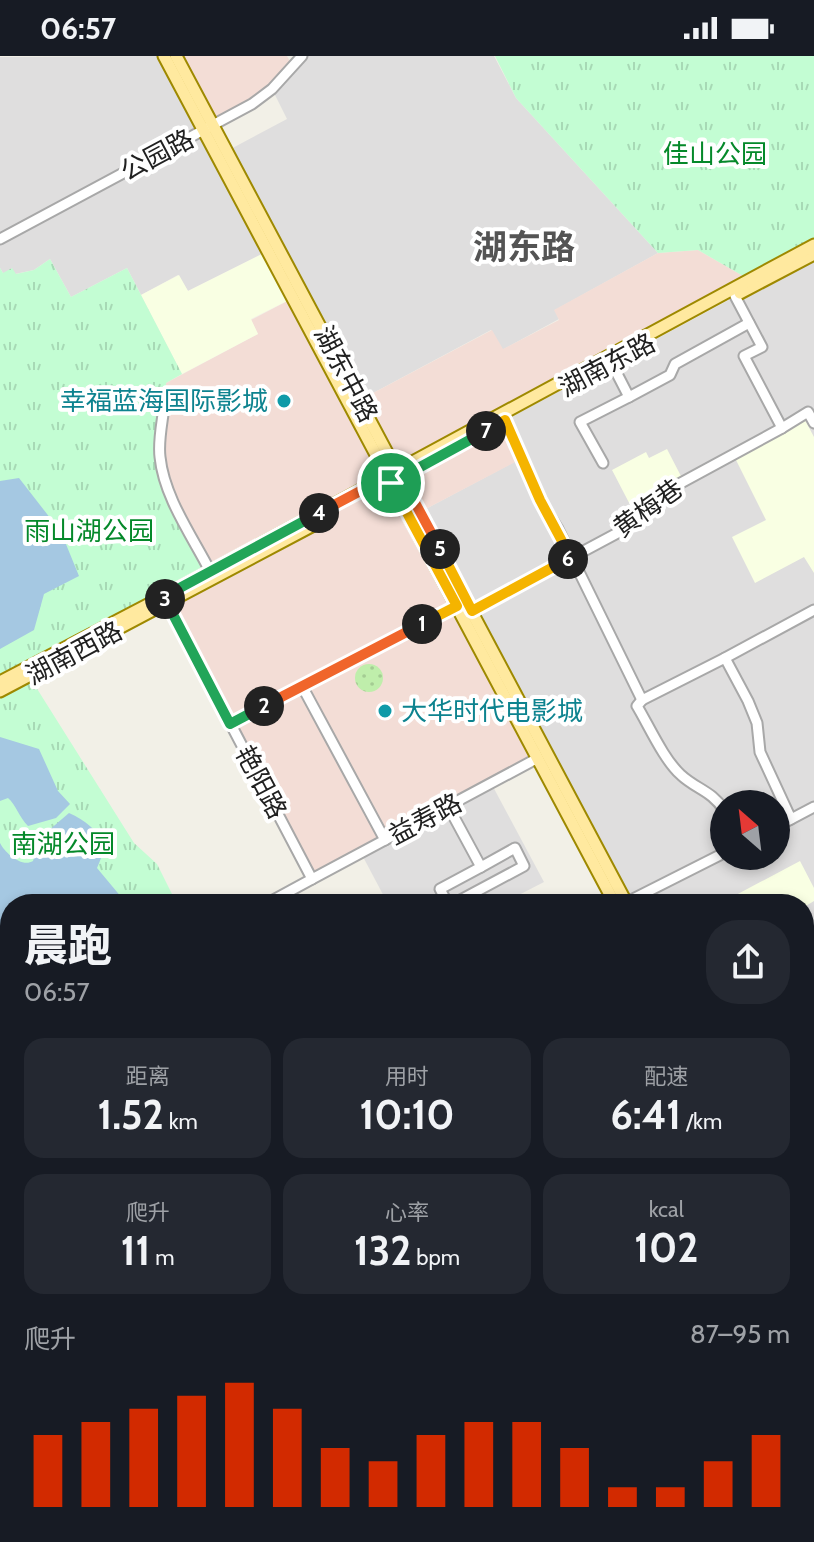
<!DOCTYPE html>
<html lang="zh">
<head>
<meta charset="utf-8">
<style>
  body { margin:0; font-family:Cabin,"Noto Sans SC",sans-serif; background:#242831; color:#f1f3f6; height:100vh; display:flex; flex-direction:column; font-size:30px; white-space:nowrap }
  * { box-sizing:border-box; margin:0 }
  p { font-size:26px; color:#9ea1a6 }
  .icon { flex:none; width:44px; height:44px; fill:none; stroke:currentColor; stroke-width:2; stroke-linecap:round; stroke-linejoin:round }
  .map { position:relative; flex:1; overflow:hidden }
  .sheet { position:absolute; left:0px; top:838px; width:814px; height:648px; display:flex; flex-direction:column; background:#171b24; border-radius:32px 32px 0 0; box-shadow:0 4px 12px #0003 }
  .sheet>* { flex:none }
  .needle { width:52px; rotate:332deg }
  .controls { position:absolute; left:710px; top:734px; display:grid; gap:16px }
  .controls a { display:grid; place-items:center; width:80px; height:80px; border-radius:50%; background:#171b24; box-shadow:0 4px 12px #0003; font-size:40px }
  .pin { position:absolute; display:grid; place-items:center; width:68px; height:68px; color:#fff; margin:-34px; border:4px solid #fff; border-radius:50%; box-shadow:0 2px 8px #0007 }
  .km { position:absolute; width:40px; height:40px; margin:-20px; border-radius:50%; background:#222; color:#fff; font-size:22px; line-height:40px; text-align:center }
  .round { display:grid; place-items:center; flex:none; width:84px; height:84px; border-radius:32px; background:#242831 }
  .overview { display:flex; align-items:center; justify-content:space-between; height:136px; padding:0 24px }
  h1 { font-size:44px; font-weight:800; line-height:60px }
  .stats { display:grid; grid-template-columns:repeat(3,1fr); gap:12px; height:136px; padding:8px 24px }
  .stats div { display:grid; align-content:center; border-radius:20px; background:#242831; text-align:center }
  .stats b { font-size:40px; font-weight:800 }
  .stats small { font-size:22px; font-weight:400 }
  .stats p { font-size:22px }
  .chart { height:224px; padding:16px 24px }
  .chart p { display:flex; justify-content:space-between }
  .chart svg { width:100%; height:144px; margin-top:8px; stroke:#d22a00; stroke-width:6 }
  .status { display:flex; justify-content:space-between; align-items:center; height:56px; padding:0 40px; background:#171b24; direction:ltr }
  .status svg { height:22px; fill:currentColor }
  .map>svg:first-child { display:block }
  .residential { fill:#dfdede; fill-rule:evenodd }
  .commercial { fill:#f3ddd6 }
  .education { fill:#f9ffe3 }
  .grass { fill:url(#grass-dots) }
  .park { fill:url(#park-tufts) }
  .water { fill:#a5c8e2 }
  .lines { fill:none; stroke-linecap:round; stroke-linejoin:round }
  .minor-casing { stroke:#a8a8a8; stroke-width:13 }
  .major-casing { stroke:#9e8900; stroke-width:15 }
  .minor { stroke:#fff; stroke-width:9 }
  .major { stroke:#ffe99f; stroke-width:11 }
  .split-1-casing { stroke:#fff; stroke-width:16 }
  .split-2-casing { stroke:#fff; stroke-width:16 }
  .split-3-casing { stroke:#fff; stroke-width:16 }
  .split-4-casing { stroke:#fff; stroke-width:16 }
  .split-5-casing { stroke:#fff; stroke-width:16 }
  .split-6-casing { stroke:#fff; stroke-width:16 }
  .split-7-casing { stroke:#fff; stroke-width:16 }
  .split-8-casing { stroke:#fff; stroke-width:16 }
  .split-1 { stroke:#f5b400; stroke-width:10 }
  .split-2 { stroke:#f0652b; stroke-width:10 }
  .split-3 { stroke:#22a559; stroke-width:10 }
  .split-4 { stroke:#22a559; stroke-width:10 }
  .split-5 { stroke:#f0652b; stroke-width:10 }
  .split-6 { stroke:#f5b400; stroke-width:10 }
  .split-7 { stroke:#f5b400; stroke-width:10 }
  .split-8 { stroke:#22a559; stroke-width:10 }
  .culture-dot { fill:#0f9aa8; stroke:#fff; stroke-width:3 }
  .labels { text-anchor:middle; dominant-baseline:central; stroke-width:8; stroke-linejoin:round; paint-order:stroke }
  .park-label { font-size:26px; fill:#05892a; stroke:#fff }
  .street-label { font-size:26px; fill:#212121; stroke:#fff }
  .culture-label { font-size:26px; fill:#0d838f; stroke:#fff; text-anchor:end }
  .district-label { font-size:34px; font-weight:bold; fill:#545454; stroke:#fff }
</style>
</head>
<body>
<div class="status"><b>06:57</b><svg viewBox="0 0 49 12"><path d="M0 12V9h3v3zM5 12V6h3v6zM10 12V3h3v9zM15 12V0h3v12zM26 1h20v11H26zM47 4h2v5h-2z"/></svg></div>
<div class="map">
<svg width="814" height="1486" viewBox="0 0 814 1486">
  <defs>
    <pattern id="grass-dots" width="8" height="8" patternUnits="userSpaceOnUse" patternTransform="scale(2)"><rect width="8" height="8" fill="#bfeeab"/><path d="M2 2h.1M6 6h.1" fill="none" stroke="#a4cc93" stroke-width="1.8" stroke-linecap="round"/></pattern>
    <pattern id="park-tufts" width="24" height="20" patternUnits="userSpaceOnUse" patternTransform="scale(2)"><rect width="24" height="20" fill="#c3fdd3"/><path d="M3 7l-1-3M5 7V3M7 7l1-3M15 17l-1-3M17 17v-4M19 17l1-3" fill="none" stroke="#a7d9b5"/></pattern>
  </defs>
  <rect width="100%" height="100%" fill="#f2f0e7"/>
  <g class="residential">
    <polygon points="164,0 268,195 188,235 178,219 141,239 127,212 71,241 50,203 34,214 15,218 3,217 0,212 0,1"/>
    <polygon points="303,0 494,0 516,42 658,197 555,254 559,263 502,294 491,274 360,344 227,95 287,63 272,33"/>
    <path d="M814,198V1193L804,1174V848H627L420,456L516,405L497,369ZM724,748H776V800H724Z"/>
    <polygon points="491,727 544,826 501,848 388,848 361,797"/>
    <polygon points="804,1193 814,1211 814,1356 810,1358 814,1366 814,1445 804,1450"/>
    <polygon points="89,1476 224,1476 231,1486 71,1486"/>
    <polygon points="312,1476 754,1476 735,1486 305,1486"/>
  </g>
  <g class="commercial">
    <polygon points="176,0 287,0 292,9 272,33 213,69"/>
    <polygon points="698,194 750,224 398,415 360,344 492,274 503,293 559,264 554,254 658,197"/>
    <polygon points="293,242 386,421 210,515 163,418 166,327 258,278 251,264"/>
    <polygon points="497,369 517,405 420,456 401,421"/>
    <polygon points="391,427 538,702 312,823 167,548"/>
    <polygon points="10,1281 10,1476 89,1476 71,1486 0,1486 0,1287"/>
  </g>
  <g class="education">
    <polygon points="268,195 293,242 251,263 258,278 182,318 141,239 179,219 188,235"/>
    <polygon points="805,364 814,381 814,517 804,501 755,527 732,481 766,464 735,402"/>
    <polygon points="667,393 683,424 655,440 638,464 612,414 646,396 649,402"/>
    <polygon points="800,805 814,832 814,845 804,851 804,848 719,848"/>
  </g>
  <g class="grass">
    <circle cx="369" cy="622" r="14"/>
    <polygon points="804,1462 814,1479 814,1486 757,1486 776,1476 804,1476"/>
  </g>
  <g class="park">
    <polygon points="495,0 814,0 814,189 750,224 698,194 658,197 516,42"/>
    <polygon points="50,203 71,241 127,212 182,318 166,327 163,417 210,515 0,626 0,212 3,217 12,212 16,218 34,214"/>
    <polygon points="29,620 134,787 157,808 177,848 10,848 10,1247 0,1229 0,635"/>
    <polygon points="224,1476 313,1476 305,1486 231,1486"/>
  </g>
  <g class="water">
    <polygon points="19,422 61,476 79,520 44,538 34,574 0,593 0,425"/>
    <path d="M0,681L39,693L58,735L70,748L56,762L28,770C19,761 16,749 8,742L0,745Z"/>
    <path d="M69,757C85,764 98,775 106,790L97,812L122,842L133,848H10V990L0,992V787C5,797 22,812 33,805L41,781Z"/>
  </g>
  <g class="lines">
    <g class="minor-casing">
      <g id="minor">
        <polyline points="0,183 252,48 272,33 302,0"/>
        <polyline points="735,240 762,291 744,300 782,372 808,356 814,367"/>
        <polyline points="611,306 629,341 670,319 675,308 749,267"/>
        <path d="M164,351C162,368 158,385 160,401C164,441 192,480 210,515"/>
        <polyline points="505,364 540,444 558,473 642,644 725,602 748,645 757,667 760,696 791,763"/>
        <polyline points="603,407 580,366 629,341"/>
        <polyline points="165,543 312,823 266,848"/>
        <polyline points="472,555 638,466 655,441 782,372"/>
        <polyline points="725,602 814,554"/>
        <polyline points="302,630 385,784"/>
        <path d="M642,644L637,650C649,670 664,704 681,719C696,733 712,735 724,754"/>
        <polyline points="230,668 457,550"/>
        <polyline points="776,771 814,751"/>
        <polyline points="312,823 538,702"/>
        <polyline points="448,848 440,833 481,811 448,750"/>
        <polyline points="453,848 524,810 515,792 481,811"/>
        <polyline points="623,848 724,797"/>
        <polyline points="804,964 814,959"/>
        <polyline points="0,1229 10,1247"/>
        <polyline points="804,1258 814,1252"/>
        <polyline points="0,1273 10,1268"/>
        <polyline points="0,1287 10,1281"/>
        <polyline points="804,1310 814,1305"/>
        <polyline points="417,1476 419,1486"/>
        <polyline points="723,1476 728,1486"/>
        <polyline points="71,1486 89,1477"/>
        <polyline points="305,1486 313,1476"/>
        <polyline points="517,1486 528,1476"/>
      </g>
    </g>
    <g class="major-casing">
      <g id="major">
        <polyline points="164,0 615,848"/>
        <polyline points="176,0 627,848"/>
        <polyline points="740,237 814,198"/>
        <polyline points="0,626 163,541 814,189"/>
        <polyline points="0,635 321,465"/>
        <polyline points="804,1174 814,1192"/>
        <polyline points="804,1193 814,1211"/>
        <polyline points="804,1450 814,1445"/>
        <polyline points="804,1461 814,1456"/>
        <polyline points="735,1486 754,1476"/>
        <polyline points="757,1486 776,1476"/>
      </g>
    </g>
    <use href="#minor" class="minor"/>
    <use href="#major" class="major"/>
  </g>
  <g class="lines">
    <g class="split-1-casing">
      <polyline id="split-1" points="391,427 457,550 422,568"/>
    </g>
    <g class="split-2-casing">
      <polyline id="split-2" points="264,650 422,568"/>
    </g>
    <g class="split-3-casing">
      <polyline id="split-3" points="165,543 230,668 264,650"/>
    </g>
    <g class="split-4-casing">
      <polyline id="split-4" points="165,543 163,541 319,457"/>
    </g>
    <g class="split-5-casing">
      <polyline id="split-5" points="319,457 398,415 440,493"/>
    </g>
    <g class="split-6-casing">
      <polyline id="split-6" points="440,493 472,555 568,503"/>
    </g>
    <g class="split-7-casing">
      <polyline id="split-7" points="486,375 505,364 540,444 571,502 568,503"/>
    </g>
    <g class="split-8-casing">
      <polyline id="split-8" points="391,427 486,375"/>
    </g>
    <use href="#split-1" class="split-1"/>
    <use href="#split-2" class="split-2"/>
    <use href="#split-3" class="split-3"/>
    <use href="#split-4" class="split-4"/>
    <use href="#split-5" class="split-5"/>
    <use href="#split-6" class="split-6"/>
    <use href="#split-7" class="split-7"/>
    <use href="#split-8" class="split-8"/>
  </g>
  <g class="culture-dot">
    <circle cx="284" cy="345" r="8"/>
    <circle cx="385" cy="655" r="8"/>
  </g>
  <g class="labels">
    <g class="park-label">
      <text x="715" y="98">佳山公园</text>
      <text x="89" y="475">雨山湖公园</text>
      <text x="63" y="788">南湖公园</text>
    </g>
    <g class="street-label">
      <text transform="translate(157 99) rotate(-28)">公园路</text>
      <text transform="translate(607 309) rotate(-28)">湖南东路</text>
      <text transform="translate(346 318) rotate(62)">湖东中路</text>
      <text transform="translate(648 452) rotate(-36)">黄梅巷</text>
      <text transform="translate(74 597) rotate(-28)">湖南西路</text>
      <text transform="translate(261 726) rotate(62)">艳阳路</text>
      <text transform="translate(425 763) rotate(-28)">益寿路</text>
    </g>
    <g class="culture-label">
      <text x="268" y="345">幸福蓝海国际影城</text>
      <text x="401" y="655" text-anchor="start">大华时代电影城</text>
    </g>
    <g class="district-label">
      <text x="524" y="191">湖东路</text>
    </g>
  </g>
</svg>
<div class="controls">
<a><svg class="needle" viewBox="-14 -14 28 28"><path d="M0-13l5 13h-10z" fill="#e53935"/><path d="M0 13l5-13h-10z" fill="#9ea1a6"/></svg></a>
</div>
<div class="pin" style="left:391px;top:427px;background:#1e9e55"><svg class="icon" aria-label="arrive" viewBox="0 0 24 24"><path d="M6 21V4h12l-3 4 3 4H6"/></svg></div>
<b class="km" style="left:422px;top:568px">1</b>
<b class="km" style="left:264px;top:650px">2</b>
<b class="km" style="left:165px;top:543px">3</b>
<b class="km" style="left:319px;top:457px">4</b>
<b class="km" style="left:440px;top:493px">5</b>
<b class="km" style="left:568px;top:503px">6</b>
<b class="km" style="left:486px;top:375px">7</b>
<section class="sheet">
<div class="overview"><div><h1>晨跑</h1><p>06:57</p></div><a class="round"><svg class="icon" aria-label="share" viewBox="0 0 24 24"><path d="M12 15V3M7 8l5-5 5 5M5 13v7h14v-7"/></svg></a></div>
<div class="stats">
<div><p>距离</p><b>1.52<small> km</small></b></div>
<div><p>用时</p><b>10:10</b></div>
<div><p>配速</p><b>6:41<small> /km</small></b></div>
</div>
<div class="stats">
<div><p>爬升</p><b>11<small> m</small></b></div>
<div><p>心率</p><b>132<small> bpm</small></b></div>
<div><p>kcal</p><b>102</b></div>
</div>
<div class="chart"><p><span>爬升</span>87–95 m</p>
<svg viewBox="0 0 160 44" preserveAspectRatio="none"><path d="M5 44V22M15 44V18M25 44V14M35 44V10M45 44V6M55 44V14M65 44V26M75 44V30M85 44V22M95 44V18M105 44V18M115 44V26M125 44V38M135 44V38M145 44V30M155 44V22"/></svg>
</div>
</section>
</div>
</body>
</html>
